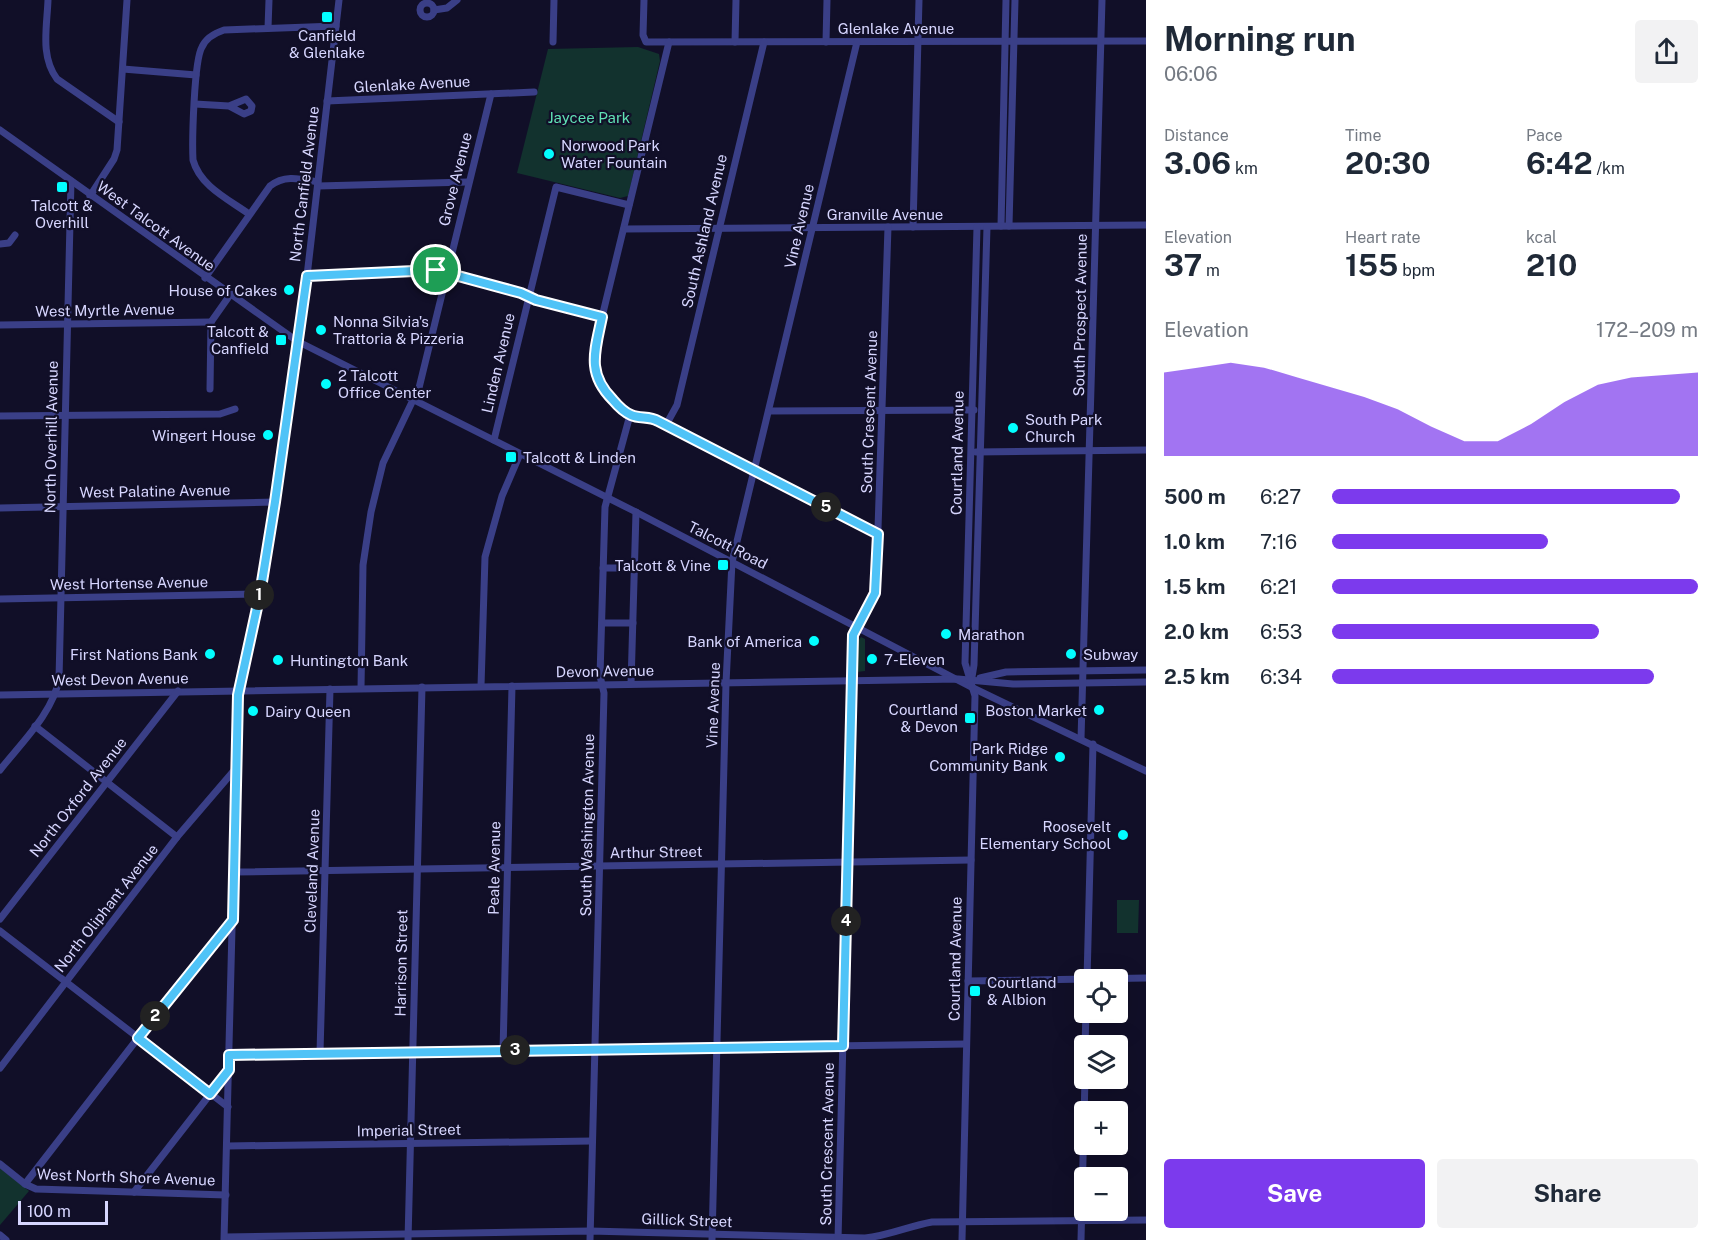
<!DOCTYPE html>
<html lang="en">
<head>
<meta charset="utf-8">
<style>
  body { margin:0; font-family:"Public Sans",sans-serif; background:#f2f2f3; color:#1f2937; height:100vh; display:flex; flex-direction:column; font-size:22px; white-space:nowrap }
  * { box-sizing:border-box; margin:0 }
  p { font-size:20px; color:#747a83 }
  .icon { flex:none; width:33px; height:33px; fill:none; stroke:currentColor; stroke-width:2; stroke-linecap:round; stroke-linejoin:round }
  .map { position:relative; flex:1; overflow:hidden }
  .panel { display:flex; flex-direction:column; background:#fff; width:570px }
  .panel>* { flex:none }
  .fabs { position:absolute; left:1074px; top:969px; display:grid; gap:12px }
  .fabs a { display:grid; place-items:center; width:54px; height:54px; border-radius:6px; background:#fff; box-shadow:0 6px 24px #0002; font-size:30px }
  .scale { position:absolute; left:18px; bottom:15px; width:90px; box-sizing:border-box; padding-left:6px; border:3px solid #d7d6ff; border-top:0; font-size:16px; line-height:21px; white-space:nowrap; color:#d7d6ff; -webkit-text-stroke:4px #110f28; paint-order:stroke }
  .pin { position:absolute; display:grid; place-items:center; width:51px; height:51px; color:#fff; margin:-26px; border:3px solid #fff; border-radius:50%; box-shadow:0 2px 6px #0007 }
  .km { position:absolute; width:30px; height:30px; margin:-15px; border-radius:50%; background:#222; color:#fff; font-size:16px; line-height:30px; text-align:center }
  .round { display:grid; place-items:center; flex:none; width:63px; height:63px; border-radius:6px; background:#f2f2f3 }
  .head { display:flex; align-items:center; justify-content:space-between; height:102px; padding:0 18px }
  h1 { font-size:33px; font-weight:700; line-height:45px }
  .figures { display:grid; grid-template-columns:repeat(3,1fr); gap:9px; height:102px; padding:6px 18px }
  .figures div { display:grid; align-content:center }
  .figures b { font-size:30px; font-weight:700 }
  .figures small { font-size:16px; font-weight:400 }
  .figures p { font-size:16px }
  .chart { height:168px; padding:12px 18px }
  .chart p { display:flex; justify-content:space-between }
  .chart svg { width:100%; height:108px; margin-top:6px; fill:#7c3aed; opacity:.7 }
  .cta { display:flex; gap:12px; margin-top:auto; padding:12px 18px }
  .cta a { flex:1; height:69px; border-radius:6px; background:#7c3aed; color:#fff; font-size:24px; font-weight:700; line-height:69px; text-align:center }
  .cta a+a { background:#f2f2f3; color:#1f2937 }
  ul { padding:0 18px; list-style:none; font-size:20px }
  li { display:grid; grid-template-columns:96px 72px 1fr; align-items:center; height:45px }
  li i { height:15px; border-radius:8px; background:#7c3aed }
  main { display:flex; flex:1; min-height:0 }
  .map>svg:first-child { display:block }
  .green { fill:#12322e }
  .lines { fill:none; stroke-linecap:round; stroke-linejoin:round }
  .minor { stroke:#3a3f87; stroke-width:7 }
  .route-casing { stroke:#fff; stroke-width:12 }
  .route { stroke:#4fc3f7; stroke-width:8 }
  .poi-dot { fill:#02feff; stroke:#110f28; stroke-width:2 }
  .labels { text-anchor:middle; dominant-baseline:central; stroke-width:4.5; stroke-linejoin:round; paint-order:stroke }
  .street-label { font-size:15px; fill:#d7d6ff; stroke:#110f28 }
  .poi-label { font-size:15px; fill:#d7d6ff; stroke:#110f28; text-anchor:start }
  .park-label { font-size:15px; fill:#60e1b4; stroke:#110f28 }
</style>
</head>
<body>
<main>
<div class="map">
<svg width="1146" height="1240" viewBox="0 0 1146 1240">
  <rect width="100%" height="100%" fill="#110f28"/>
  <g class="green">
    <polygon points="638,47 659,54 660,61 628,196 620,198 517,173 548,49"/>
    <polygon points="861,637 865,639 865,671 857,672 856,644"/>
    <polygon points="1117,900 1139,900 1138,933 1117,933"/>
    <polygon points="0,1168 29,1191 0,1225"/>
  </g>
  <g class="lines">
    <g class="minor">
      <path d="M48,0C47,27 40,56 57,79L119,122"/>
      <polyline points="644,0 643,35 646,42 1146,41"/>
      <circle cx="427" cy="10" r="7"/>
      <polyline points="434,10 447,8 457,0"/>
      <polyline points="268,28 269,0"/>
      <polyline points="553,42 554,0"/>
      <path d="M669,42L602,317C595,350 586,373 613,400C618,406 624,412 631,415C640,419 649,416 658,421L878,534"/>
      <polyline points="735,42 736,0"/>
      <polyline points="826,42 827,0"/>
      <polyline points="123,69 196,75"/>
      <polyline points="327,101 534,92"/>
      <polyline points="195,104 229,106 244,114 251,111 252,106 246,99 229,106"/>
      <polyline points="0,130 297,341 636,512 973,688 1146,771"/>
      <polyline points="318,186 468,182"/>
      <polyline points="90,196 114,159 117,150 127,0"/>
      <path d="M249,214C228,199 200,186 193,160C192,141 194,60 202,47C206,38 215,33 224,30L336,26"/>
      <polyline points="1001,226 1006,0"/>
      <polyline points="1009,226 1015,0"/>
      <polyline points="913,227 919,0"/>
      <polyline points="624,229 1146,225"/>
      <polyline points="0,244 9,243 15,235"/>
      <polyline points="307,276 436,270 521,293 536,300 602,317"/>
      <path d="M205,278L270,186C285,174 301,179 318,182"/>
      <polyline points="0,325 211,322"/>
      <polyline points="210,389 211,322 230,295"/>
      <polyline points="769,411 974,410"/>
      <polyline points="0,416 220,414 235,409"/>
      <polyline points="666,425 677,405 764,42"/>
      <polyline points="494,440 556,187 629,205"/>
      <polyline points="976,452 1146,450"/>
      <polyline points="0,508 275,502"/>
      <polyline points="603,568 634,568"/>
      <polyline points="0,599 259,594"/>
      <polyline points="602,623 633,623"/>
      <polyline points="972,677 974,665 987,227"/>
      <polyline points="980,678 1006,672 1146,670"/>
      <polyline points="631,684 636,512"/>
      <polyline points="481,686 485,557 502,496 520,454"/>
      <polyline points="361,688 363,565 371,512 383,463 413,400 418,392 491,94"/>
      <polyline points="0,695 958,679 1013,684 1146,682"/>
      <polyline points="35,726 177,837"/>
      <polyline points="1081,739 1102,0"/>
      <path d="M0,770C21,743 53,713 59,679L71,181"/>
      <polyline points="234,872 971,860"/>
      <polyline points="0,919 178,691"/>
      <polyline points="0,931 228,1107"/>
      <polyline points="1087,980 1093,744"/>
      <polyline points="968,981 1146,978"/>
      <polyline points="1085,1046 1086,1012"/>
      <polyline points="503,1051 512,686"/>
      <polyline points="320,1053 330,689"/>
      <polyline points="229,1055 966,1044"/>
      <polyline points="0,1068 177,837 237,767"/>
      <polyline points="227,1146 592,1141"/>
      <polyline points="0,1164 25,1184 36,1189 226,1195"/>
      <polyline points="25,1184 138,1038 233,920"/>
      <polyline points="134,1192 229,1070"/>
      <polyline points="0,1235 6,1240"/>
      <path d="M225,1237L590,1231L865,1238C888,1236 909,1226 932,1222L1146,1220"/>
      <polyline points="224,1240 238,695 259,594 275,502 307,276 339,0"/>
      <polyline points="408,1240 422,687"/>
      <polyline points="590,1240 604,693 600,676 605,507 630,415"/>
      <polyline points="712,1240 726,683 732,562 857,42"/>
      <polyline points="838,1240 853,635 874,598 876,589 888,227"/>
      <polyline points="962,1240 975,696 965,663 977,227"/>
      <polyline points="1081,1240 1085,1078"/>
    </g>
  </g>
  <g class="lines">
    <g class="route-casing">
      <path id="route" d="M436,270L521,293L536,300L602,317C595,351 586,373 613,400C618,406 624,412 631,415C640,419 649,416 658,421L878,534L875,593L853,635L843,1046L229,1055V1070L210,1094L138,1038L233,920L238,695L260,594L275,502L307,276Z"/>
    </g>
    <use href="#route" class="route"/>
  </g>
  <g class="poi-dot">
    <rect x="321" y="11" width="12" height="12" rx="3"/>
    <circle cx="549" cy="154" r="6"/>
    <rect x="56" y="181" width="12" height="12" rx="3"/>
    <circle cx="289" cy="290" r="6"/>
    <circle cx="321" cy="330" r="6"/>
    <rect x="275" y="334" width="12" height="12" rx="3"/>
    <circle cx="326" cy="384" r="6"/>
    <circle cx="1013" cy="428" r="6"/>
    <circle cx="268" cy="435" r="6"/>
    <rect x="505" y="451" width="12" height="12" rx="3"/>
    <rect x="717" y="559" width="12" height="12" rx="3"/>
    <circle cx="946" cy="634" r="6"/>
    <circle cx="814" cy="641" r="6"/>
    <circle cx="210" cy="654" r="6"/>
    <circle cx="1071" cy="654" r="6"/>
    <circle cx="872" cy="659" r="6"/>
    <circle cx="278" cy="660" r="6"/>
    <circle cx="1099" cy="710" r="6"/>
    <circle cx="253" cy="711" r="6"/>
    <rect x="964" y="712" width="12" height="12" rx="3"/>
    <circle cx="1060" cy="757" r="6"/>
    <circle cx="1123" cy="835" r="6"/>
    <rect x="969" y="985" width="12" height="12" rx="3"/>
  </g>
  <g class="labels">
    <g class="street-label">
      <text x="896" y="28">Glenlake Avenue</text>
      <text transform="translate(412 84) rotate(-3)">Glenlake Avenue</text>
      <text transform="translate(455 179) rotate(-76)">Grove Avenue</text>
      <text transform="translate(304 184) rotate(-83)">North Canfield Avenue</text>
      <text x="885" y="214">Granville Avenue</text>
      <text transform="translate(156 226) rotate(36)">West Talcott Avenue</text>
      <text transform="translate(799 226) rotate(-77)">Vine Avenue</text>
      <text transform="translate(704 231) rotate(-77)">South Ashland Avenue</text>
      <text transform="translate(105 310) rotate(-1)">West Myrtle Avenue</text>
      <text transform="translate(1080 315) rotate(-89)">South Prospect Avenue</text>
      <text transform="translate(498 363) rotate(-77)">Linden Avenue</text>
      <text transform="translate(869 412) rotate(-88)">South Crescent Avenue</text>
      <text transform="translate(51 437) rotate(-89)">North Overhill Avenue</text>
      <text transform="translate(957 453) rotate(-89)">Courtland Avenue</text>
      <text transform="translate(155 491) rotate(-1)">West Palatine Avenue</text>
      <text transform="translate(728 545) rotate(27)">Talcott Road</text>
      <text transform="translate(129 583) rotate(-1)">West Hortense Avenue</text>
      <text transform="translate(605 671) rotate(-1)">Devon Avenue</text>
      <text transform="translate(120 679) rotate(-1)">West Devon Avenue</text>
      <text transform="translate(713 705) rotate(-88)">Vine Avenue</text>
      <text transform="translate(78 797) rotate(-52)">North Oxford Avenue</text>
      <text transform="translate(587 825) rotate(-89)">South Washington Avenue</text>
      <text transform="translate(656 852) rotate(-1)">Arthur Street</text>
      <text transform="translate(494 868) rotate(-89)">Peale Avenue</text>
      <text transform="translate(312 871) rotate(-88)">Cleveland Avenue</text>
      <text transform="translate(106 908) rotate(-52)">North Oliphant Avenue</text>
      <text transform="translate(955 959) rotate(-89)">Courtland Avenue</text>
      <text transform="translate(401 963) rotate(-89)">Harrison Street</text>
      <text transform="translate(409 1130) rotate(-1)">Imperial Street</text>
      <text transform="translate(827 1144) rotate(-89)">South Crescent Avenue</text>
      <text transform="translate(126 1177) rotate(2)">West North Shore Avenue</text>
      <text transform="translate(687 1220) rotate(2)">Gillick Street</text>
    </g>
    <g class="poi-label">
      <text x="327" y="35" text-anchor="middle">Canfield<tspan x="327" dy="17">&amp; Glenlake</tspan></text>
      <text x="561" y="145">Norwood Park<tspan x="561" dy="17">Water Fountain</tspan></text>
      <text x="62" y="205" text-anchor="middle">Talcott &amp;<tspan x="62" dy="17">Overhill</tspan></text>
      <text x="277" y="290" text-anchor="end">House of Cakes</text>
      <text x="333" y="321">Nonna Silvia's<tspan x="333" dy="17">Trattoria &amp; Pizzeria</tspan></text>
      <text x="269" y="331" text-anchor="end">Talcott &amp;<tspan x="269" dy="17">Canfield</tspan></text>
      <text x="338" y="375">2 Talcott<tspan x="338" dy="17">Office Center</tspan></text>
      <text x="1025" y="419">South Park<tspan x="1025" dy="17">Church</tspan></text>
      <text x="256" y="435" text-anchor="end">Wingert House</text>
      <text x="523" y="457">Talcott &amp; Linden</text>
      <text x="711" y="565" text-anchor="end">Talcott &amp; Vine</text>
      <text x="958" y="634">Marathon</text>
      <text x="802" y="641" text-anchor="end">Bank of America</text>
      <text x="198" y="654" text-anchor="end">First Nations Bank</text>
      <text x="1083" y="654">Subway</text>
      <text x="884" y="659">7-Eleven</text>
      <text x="290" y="660">Huntington Bank</text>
      <text x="958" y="709" text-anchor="end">Courtland<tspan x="958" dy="17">&amp; Devon</tspan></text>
      <text x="1087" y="710" text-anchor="end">Boston Market</text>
      <text x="265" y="711">Dairy Queen</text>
      <text x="1048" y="748" text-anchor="end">Park Ridge<tspan x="1048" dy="17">Community Bank</tspan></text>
      <text x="1111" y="826" text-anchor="end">Roosevelt<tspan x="1111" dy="17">Elementary School</tspan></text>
      <text x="987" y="982">Courtland<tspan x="987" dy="17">&amp; Albion</tspan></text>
    </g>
    <g class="park-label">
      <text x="589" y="117">Jaycee Park</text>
    </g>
  </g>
</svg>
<div class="fabs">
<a><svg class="icon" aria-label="locate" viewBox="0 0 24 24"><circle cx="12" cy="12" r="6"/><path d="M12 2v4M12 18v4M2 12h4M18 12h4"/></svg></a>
<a><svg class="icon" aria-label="layers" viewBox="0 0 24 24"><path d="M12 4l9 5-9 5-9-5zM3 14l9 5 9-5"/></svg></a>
<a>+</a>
<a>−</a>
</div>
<div class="scale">100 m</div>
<div class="pin" style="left:436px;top:270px;background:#1e9e55"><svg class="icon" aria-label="arrive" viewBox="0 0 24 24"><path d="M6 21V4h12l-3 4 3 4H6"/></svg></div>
<b class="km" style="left:259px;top:595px">1</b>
<b class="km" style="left:155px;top:1016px">2</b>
<b class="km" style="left:515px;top:1050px">3</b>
<b class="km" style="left:846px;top:921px">4</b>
<b class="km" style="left:826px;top:507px">5</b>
</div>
<section class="panel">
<div class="head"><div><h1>Morning run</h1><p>06:06</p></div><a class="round"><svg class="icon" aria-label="share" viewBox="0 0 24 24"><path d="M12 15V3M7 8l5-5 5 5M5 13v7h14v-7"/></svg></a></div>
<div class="figures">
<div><p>Distance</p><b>3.06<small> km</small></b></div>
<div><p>Time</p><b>20:30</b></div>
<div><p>Pace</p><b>6:42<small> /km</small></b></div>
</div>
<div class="figures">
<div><p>Elevation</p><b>37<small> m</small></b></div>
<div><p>Heart rate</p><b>155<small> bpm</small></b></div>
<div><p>kcal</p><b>210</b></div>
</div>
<div class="chart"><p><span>Elevation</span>172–209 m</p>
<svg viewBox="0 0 160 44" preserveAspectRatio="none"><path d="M0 44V10L10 8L20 6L30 8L40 12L50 16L60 20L70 25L80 32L90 38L100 38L110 31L120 22L130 15L140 12L150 11L160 10V44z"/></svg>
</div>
<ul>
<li><b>500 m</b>6:27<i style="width:95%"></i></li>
<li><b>1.0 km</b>7:16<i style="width:59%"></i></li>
<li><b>1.5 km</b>6:21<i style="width:100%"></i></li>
<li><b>2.0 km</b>6:53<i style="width:73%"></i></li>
<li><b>2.5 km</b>6:34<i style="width:88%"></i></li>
</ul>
<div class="cta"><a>Save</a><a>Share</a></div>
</section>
</main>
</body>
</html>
